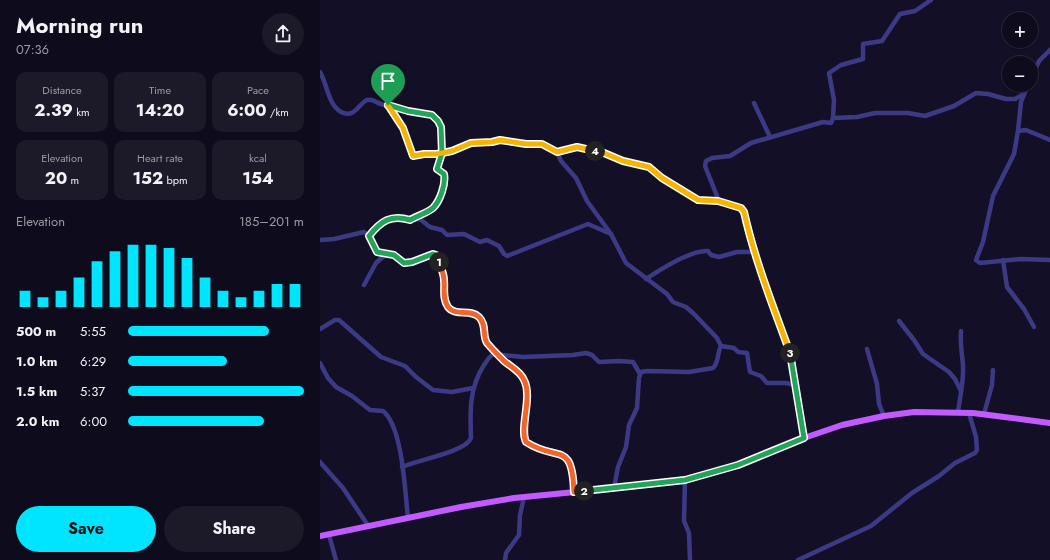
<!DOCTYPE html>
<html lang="en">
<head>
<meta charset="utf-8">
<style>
  body { margin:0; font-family:Jost,sans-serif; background:#1c1929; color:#f1f3f6; height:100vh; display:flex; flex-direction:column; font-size:15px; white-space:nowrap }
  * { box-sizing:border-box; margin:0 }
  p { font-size:13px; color:#9b9ba3 }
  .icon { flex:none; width:22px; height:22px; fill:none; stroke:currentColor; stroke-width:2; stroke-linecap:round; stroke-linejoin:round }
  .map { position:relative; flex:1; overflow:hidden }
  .side { display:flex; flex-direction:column; background:#0e0b1c; width:320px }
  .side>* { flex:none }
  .fabs { position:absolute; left:682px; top:12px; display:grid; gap:8px }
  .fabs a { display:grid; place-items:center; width:36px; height:36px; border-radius:50%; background:#0e0b1c; box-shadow:0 1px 3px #0004,0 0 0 1px #2e2b3b; font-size:20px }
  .pin { position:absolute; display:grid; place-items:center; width:34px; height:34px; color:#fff; margin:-41px -17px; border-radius:50% 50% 50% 0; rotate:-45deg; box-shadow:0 0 4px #0007 }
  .pin .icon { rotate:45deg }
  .km { position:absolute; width:20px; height:20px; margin:-10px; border-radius:50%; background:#222; color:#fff; font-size:11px; line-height:20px; text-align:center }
  .round { display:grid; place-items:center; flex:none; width:42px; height:42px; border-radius:21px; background:#1c1929 }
  .headline { display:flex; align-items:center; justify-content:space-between; height:68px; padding:0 16px }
  h1 { font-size:22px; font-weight:700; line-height:30px }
  .figures { display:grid; grid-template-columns:repeat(3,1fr); gap:6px; height:68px; padding:4px 16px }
  .figures div { display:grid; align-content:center; border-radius:10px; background:#1c1929; text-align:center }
  .figures b { font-size:17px; font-weight:700 }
  .figures small { font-size:11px; font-weight:400 }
  .figures p { font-size:11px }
  .chart { height:112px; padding:8px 16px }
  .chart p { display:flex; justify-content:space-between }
  .chart svg { width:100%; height:72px; margin-top:4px; stroke:#00e5ff; stroke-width:6 }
  .cta { display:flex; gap:8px; margin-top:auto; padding:8px 16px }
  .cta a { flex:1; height:46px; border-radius:24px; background:#00e5ff; color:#111; font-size:16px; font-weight:700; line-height:46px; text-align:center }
  .cta a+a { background:#1c1929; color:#f1f3f6 }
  ul { padding:0 16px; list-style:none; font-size:13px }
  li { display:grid; grid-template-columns:64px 48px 1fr; align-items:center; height:30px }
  li i { height:10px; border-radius:5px; background:#00e5ff }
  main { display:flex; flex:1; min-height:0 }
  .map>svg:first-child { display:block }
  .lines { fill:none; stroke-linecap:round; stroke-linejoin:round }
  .minor { stroke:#3d3a85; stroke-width:4.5 }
  .major { stroke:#c25bff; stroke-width:6 }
  .split-1-casing { stroke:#fff; stroke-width:8 }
  .split-2-casing { stroke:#fff; stroke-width:8 }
  .split-3-casing { stroke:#fff; stroke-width:8 }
  .split-4-casing { stroke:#fff; stroke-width:8 }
  .split-5-casing { stroke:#fff; stroke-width:8 }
  .split-1 { stroke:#22a559; stroke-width:5 }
  .split-2 { stroke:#f0652b; stroke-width:5 }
  .split-3 { stroke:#22a559; stroke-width:5 }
  .split-4 { stroke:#f5b400; stroke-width:5 }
  .split-5 { stroke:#f5b400; stroke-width:5 }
</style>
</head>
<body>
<main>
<section class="side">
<div class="headline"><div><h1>Morning run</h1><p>07:36</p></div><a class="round"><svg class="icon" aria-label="share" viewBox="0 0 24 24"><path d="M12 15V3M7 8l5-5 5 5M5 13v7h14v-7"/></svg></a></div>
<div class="figures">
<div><p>Distance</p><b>2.39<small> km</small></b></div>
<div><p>Time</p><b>14:20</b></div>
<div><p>Pace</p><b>6:00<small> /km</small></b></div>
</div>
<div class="figures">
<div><p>Elevation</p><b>20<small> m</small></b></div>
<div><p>Heart rate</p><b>152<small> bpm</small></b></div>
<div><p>kcal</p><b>154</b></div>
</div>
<div class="chart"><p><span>Elevation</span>185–201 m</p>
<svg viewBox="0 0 160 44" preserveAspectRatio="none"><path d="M5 44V34M15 44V38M25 44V34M35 44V26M45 44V16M55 44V10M65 44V6M75 44V6M85 44V8M95 44V14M105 44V26M115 44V34M125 44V38M135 44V34M145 44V30M155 44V30"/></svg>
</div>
<ul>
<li><b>500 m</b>5:55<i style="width:80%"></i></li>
<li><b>1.0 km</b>6:29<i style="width:56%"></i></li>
<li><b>1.5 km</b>5:37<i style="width:100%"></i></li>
<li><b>2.0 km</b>6:00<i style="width:77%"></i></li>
</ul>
<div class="cta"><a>Save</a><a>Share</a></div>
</section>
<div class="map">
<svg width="730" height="560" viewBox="0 0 730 560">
  <rect width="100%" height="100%" fill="#130f26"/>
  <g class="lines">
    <g class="minor">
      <path d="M0,72C7,83 8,105 21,112C35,119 39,103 47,100C53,98 56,103 61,104C67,106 73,106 79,108C110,118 125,108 122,152C122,158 117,163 117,169L124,174C126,183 120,201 113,208C107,213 97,216 90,220"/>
      <polyline points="711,78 719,61 730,50"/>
      <polyline points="708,85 701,102 698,131 694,154 673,196 663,242 656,260 660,263 701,259 730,260"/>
      <polyline points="434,103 450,137"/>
      <polyline points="68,105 83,128 93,156 104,154 117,154 132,151 151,143 172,142 180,140 206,144 222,144 237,152 257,147 284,153 303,161 331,169 342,178 378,200 399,201 421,208 424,212 437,262 454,313 472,357 484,438"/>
      <polyline points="513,118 537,117 555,113 588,113 605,116 634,106 656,93 668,94 686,99 695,99 704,94"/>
      <polyline points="698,131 706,130 730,140"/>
      <polyline points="237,152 241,161 256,178 267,201 291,234 306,263 347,294 353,302 366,307 374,314 397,338 401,346 414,348 418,352 427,353 430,372 441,376 447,383 466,383 475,385"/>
      <polyline points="399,201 385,166 386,161 392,158 410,156 431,143 503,122 511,123 513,118 514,100 509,73 521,65 543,59 543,44 562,41 580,14 595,11 611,0"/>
      <path d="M49,236C56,227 68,215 81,217C88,218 92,220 100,219L110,227L122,230L127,235L144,234L160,242L167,240L179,246L184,254L187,256L268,224L291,234"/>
      <path d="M0,240L14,239L44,232L48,235L57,252L74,255L84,263C95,264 105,250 116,255C120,261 123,271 124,278C125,288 122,297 128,306C135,317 149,308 158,317C167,325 162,334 167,343C172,349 178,355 184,361C191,367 200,371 204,380C213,398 199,428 207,442C238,462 253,440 254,492"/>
      <polyline points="683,260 687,287 704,309 714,327"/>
      <path d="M326,279C341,269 371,250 388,251L391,255L399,257L417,252H433"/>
      <polyline points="44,285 56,263 66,254"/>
      <polyline points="579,321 594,340 603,354 629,372 635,379 641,391"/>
      <polyline points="0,329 15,320 19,320 61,357 85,366 96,377 113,390 132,392 153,388"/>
      <polyline points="547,349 557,384 559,404 564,416"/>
      <path d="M0,363L8,378L16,387L32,396L50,410L63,411C83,427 85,493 88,518"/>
      <path d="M638,412C640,397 644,381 643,365C642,353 640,344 641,331"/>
      <polyline points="664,414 672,385 673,370"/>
      <polyline points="0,462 23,488 49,527"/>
      <path d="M82,467C97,460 146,452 151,438C150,412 149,388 164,365C167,361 169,356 174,354L203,357L253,355L266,353L272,355L279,362L299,361L313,362L320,374"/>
      <polyline points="365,480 364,521 369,533 370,560"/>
      <path d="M294,488L298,467L306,447L309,425L317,408L319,378L321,372L327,371L369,372L393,368C399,363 397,353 401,346"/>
      <polyline points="9,535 16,560"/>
      <polyline points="185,560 186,553 199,535 200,515 204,497"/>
      <polyline points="478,560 551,526 592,493 619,476 635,463 655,453 657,450 656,437 649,413"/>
    </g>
    <polyline class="major" points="0,536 141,507 194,498 316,486 365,480 419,465 484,438 522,425 564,416 594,412 653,413 730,423"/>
  </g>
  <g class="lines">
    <g class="split-1-casing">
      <path id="split-1" d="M68,105L88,111L112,115L118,121L121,127L122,153L117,169L124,174C126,184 120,201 113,208C107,213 97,216 90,220C71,214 61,221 49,236L57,252L74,255L84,263L92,262L113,254L116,255L119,262"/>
    </g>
    <g class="split-2-casing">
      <path id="split-2" d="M119,262C121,268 124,274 124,280C125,289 122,298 128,307C136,317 150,308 159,317C167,325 162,335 167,343C172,349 178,355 184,361C191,367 200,371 204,380C213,397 199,428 206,442C238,463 252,439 254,492L264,491"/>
    </g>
    <g class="split-3-casing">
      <polyline id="split-3" points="264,491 365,480 418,465 484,438 470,353"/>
    </g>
    <g class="split-4-casing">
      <path id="split-4" d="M275,151L284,153L303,161L329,167L342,178L378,200L398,201L421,208L424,212C435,261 453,306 470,353"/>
    </g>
    <g class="split-5-casing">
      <polyline id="split-5" points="68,105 83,128 93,156 104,154 117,154 132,151 151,143 172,142 180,140 206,144 222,144 237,152 257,147 275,151"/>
    </g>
    <use href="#split-1" class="split-1"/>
    <use href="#split-2" class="split-2"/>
    <use href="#split-3" class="split-3"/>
    <use href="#split-4" class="split-4"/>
    <use href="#split-5" class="split-5"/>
  </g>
</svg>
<div class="fabs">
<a>+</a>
<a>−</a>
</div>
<div class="pin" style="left:68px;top:105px;background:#1e9e55"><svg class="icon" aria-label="arrive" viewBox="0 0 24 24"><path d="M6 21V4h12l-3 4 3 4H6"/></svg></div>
<b class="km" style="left:119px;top:262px">1</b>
<b class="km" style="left:264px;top:491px">2</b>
<b class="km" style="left:470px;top:353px">3</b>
<b class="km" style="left:275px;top:151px">4</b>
</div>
</main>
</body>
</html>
